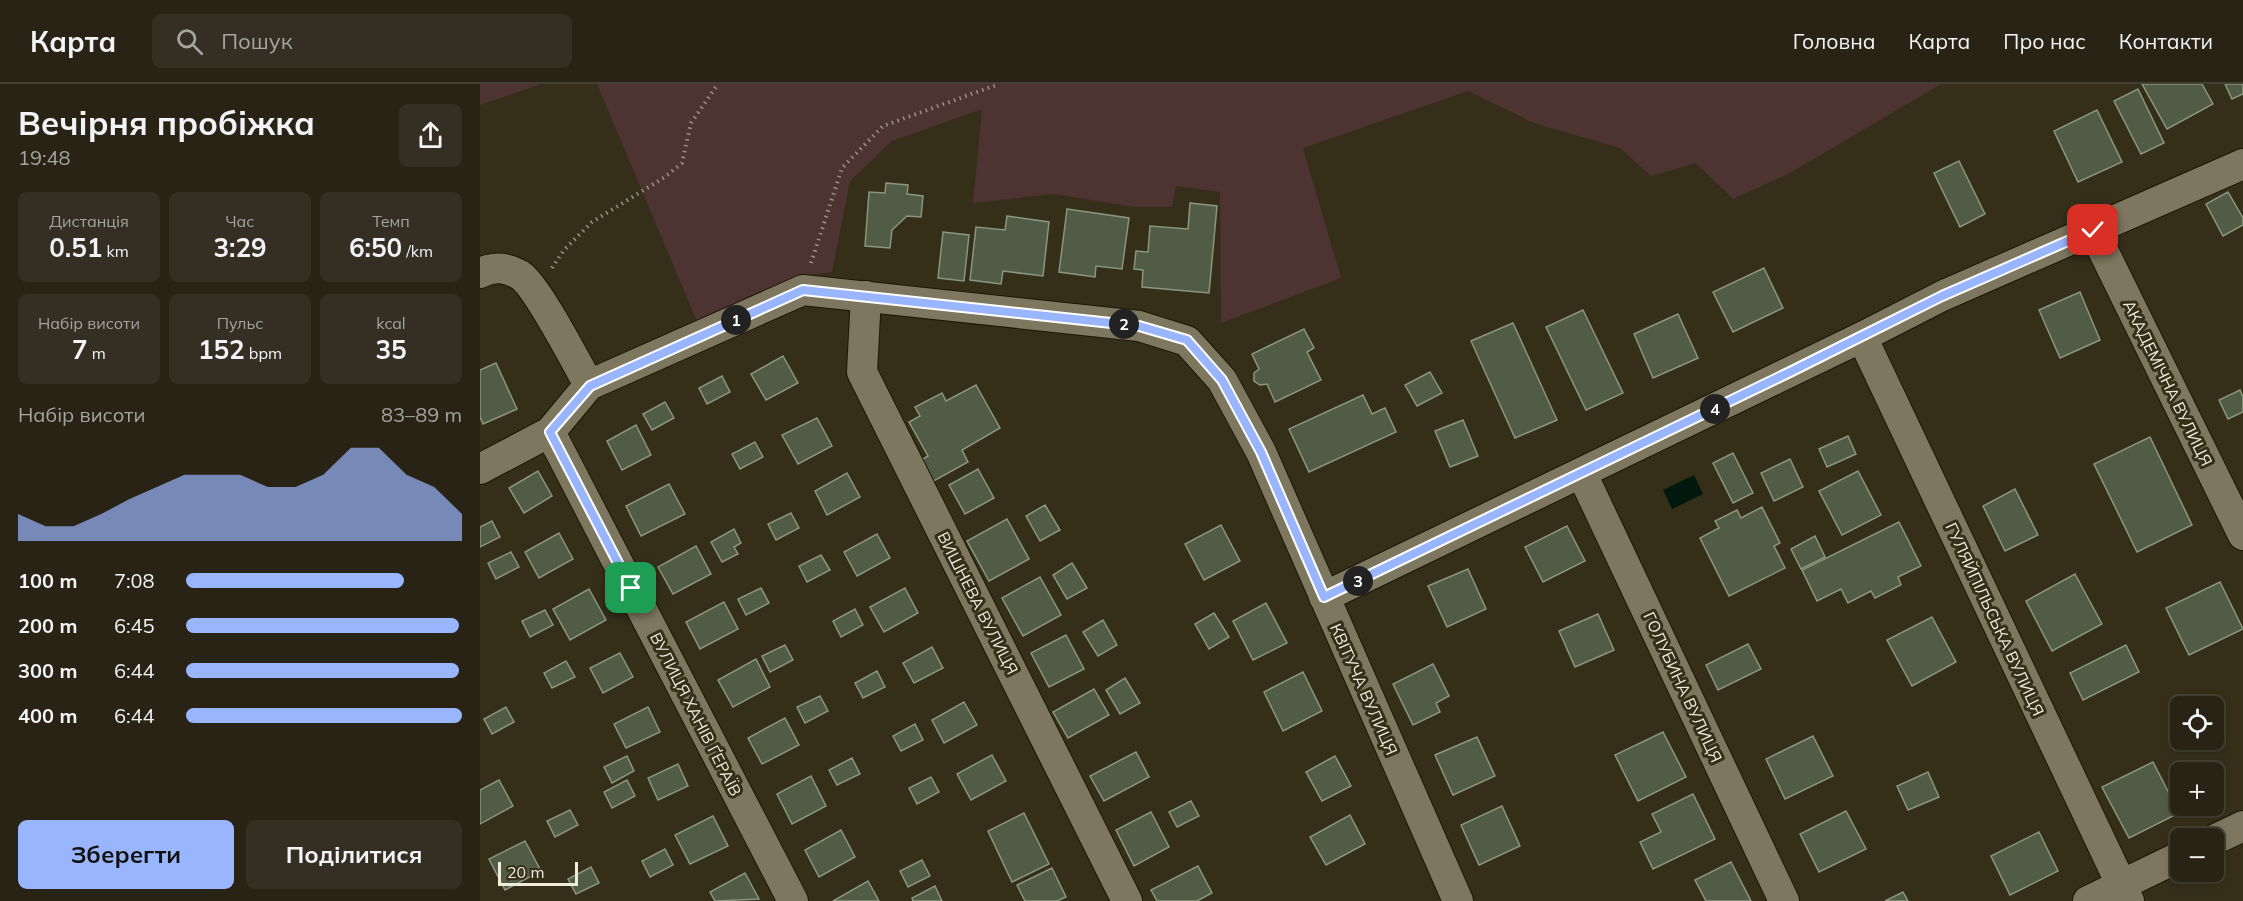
<!DOCTYPE html>
<html lang="uk">
<head>
<meta charset="utf-8">
<style>
  body { margin:0; font-family:Mulish,sans-serif; background:#342f22; color:#f1f3f6; height:100vh; display:flex; flex-direction:column; font-size:22px; white-space:nowrap }
  * { box-sizing:border-box; margin:0 }
  p { font-size:20px; color:#a5a4a0 }
  .icon { flex:none; width:33px; height:33px; fill:none; stroke:currentColor; stroke-width:2; stroke-linecap:round; stroke-linejoin:round }
  .map { position:relative; flex:1; overflow:hidden }
  .sheet { display:flex; flex-direction:column; background:#282314; width:480px }
  .sheet>* { flex:none }
  .fabs { position:absolute; left:1690px; top:612px; display:grid; gap:12px }
  .fabs a { display:grid; place-items:center; width:54px; height:54px; border-radius:9px; background:#282314; box-shadow:0 3px 9px #0003,0 0 0 2px #444034; font-size:30px }
  .scale { position:absolute; left:18px; bottom:15px; width:80px; box-sizing:border-box; padding-left:6px; border:3px solid #efecde; border-top:0; font-size:16px; line-height:21px; white-space:nowrap; color:#efecde; -webkit-text-stroke:4px #352f1a; paint-order:stroke }
  .pin { position:absolute; display:grid; place-items:center; width:51px; height:51px; color:#fff; margin:-26px; border-radius:12px; box-shadow:0 3px 9px #0006 }
  .km { position:absolute; width:30px; height:30px; margin:-15px; border-radius:50%; background:#222; color:#fff; font-size:16px; line-height:30px; text-align:center }
  .round { display:grid; place-items:center; flex:none; width:63px; height:63px; border-radius:9px; background:#342f22 }
  .summary { display:flex; align-items:center; justify-content:space-between; height:102px; padding:0 18px }
  h1 { font-size:33px; font-weight:700; line-height:45px }
  .metrics { display:grid; grid-template-columns:repeat(3,1fr); gap:9px; height:102px; padding:6px 18px }
  .metrics div { display:grid; align-content:center; border-radius:9px; background:#342f22; text-align:center }
  .metrics b { font-size:26px; font-weight:700 }
  .metrics small { font-size:16px; font-weight:400 }
  .metrics p { font-size:16px }
  .chart { height:168px; padding:12px 18px }
  .chart p { display:flex; justify-content:space-between }
  .chart svg { width:100%; height:108px; margin-top:6px; fill:#99b5fd; opacity:.7 }
  .action { display:flex; gap:12px; margin-top:auto; padding:12px 18px }
  .action a { flex:1; height:69px; border-radius:9px; background:#99b5fd; color:#111; font-size:24px; font-weight:700; line-height:69px; text-align:center }
  .action a+a { background:#342f22; color:#f1f3f6 }
  ul { padding:0 18px; list-style:none; font-size:20px }
  li { display:grid; grid-template-columns:96px 72px 1fr; align-items:center; height:45px }
  li i { height:15px; border-radius:8px; background:#99b5fd }
  header { display:flex; align-items:center; gap:36px; box-sizing:border-box; height:84px; padding:0 30px; background:#282314; border-bottom:2px solid #444034 }
  header strong { font-size:28px }
  nav { display:flex; gap:33px; margin-inline-start:auto; font-size:21px }
  .search { width:420px; height:54px; background:#342f22; display:flex; align-items:center; gap:15px; box-sizing:border-box; padding:0 21px; border-radius:9px; color:#a5a4a0; font-size:22px }
  main { display:flex; flex:1; min-height:0 }
  .map>svg:first-child { display:block }
  .green { fill:#4d3331 }
  .water { fill:#01180e }
  .building { fill:#515c47; stroke:#8a967f; stroke-width:1.5 }
  .lines { fill:none; stroke-linecap:round; stroke-linejoin:round }
  .street-casing { stroke:#1d1703; stroke-width:32 }
  .path { stroke:#979382; stroke-width:4; stroke-dasharray:1.5 4.5; stroke-linecap:butt }
  .street { stroke:#7e7760; stroke-width:30 }
  .route-casing { stroke:#fff; stroke-width:12 }
  .route { stroke:#99b5fd; stroke-width:8 }
  .labels { text-anchor:middle; dominant-baseline:central; stroke-width:6; stroke-linejoin:round; paint-order:stroke }
  .street-label { font-size:16px; fill:#efecde; stroke:#352f1a }
</style>
</head>
<body>
<header>
<strong>Карта</strong>
<div class="search"><svg class="icon" aria-label="search" viewBox="0 0 24 24"><circle cx="10" cy="10" r="6"/><path d="M15 15l6 6"/></svg>Пошук</div>
<nav><a>Головна</a><a>Карта</a><a>Про нас</a><a>Контакти</a></nav>
</header>
<main>
<section class="sheet">
<div class="summary"><div><h1>Вечірня пробіжка</h1><p>19:48</p></div><a class="round"><svg class="icon" aria-label="share" viewBox="0 0 24 24"><path d="M12 15V3M7 8l5-5 5 5M5 13v7h14v-7"/></svg></a></div>
<div class="metrics">
<div><p>Дистанція</p><b>0.51<small> km</small></b></div>
<div><p>Час</p><b>3:29</b></div>
<div><p>Темп</p><b>6:50<small> /km</small></b></div>
</div>
<div class="metrics">
<div><p>Набір висоти</p><b>7<small> m</small></b></div>
<div><p>Пульс</p><b>152<small> bpm</small></b></div>
<div><p>kcal</p><b>35</b></div>
</div>
<div class="chart"><p><span>Набір висоти</span>83–89 m</p>
<svg viewBox="0 0 160 44" preserveAspectRatio="none"><path d="M0 44V33L10 38L20 38L30 33L40 27L50 22L60 17L70 17L80 17L90 22L100 22L110 17L120 6L130 6L140 17L150 22L160 33V44z"/></svg>
</div>
<ul>
<li><b>100 m</b>7:08<i style="width:79%"></i></li>
<li><b>200 m</b>6:45<i style="width:99%"></i></li>
<li><b>300 m</b>6:44<i style="width:99%"></i></li>
<li><b>400 m</b>6:44<i style="width:100%"></i></li>
</ul>
<div class="action"><a>Зберегти</a><a>Поділитися</a></div>
</section>
<div class="map">
<svg width="1763" height="817" viewBox="0 0 1763 817">
  <rect width="100%" height="100%" fill="#352f1a"/>
  <g class="green">
    <polygon points="0,0 61,0 0,21"/>
    <polygon points="117,0 1461,0 1310,89 1253,115 1216,79 1171,92 1140,64 1054,39 988,7 823,64 861,194 741,239 740,108 696,102 692,123 655,123 574,110 493,119 502,25 412,57 370,97 352,188 314,193 219,242"/>
  </g>
  <polygon class="water" points="1214,391 1223,410 1192,425 1183,406"/>
  <g class="building">
    <polygon points="1662,0 1722,0 1733,20 1687,45"/>
    <polygon points="1745,0 1763,0 1763,10 1752,15"/>
    <polygon points="1658,5 1684,59 1661,70 1634,17"/>
    <polygon points="1617,26 1642,78 1598,98 1574,47"/>
    <polygon points="1479,77 1505,130 1480,143 1454,89"/>
    <polygon points="406,99 428,101 427,110 443,112 441,133 427,132 412,146 410,164 385,162 389,108 405,109"/>
    <polygon points="1748,108 1763,134 1763,141 1743,152 1726,120"/>
    <polygon points="710,119 737,122 729,209 662,203 663,186 654,185 656,167 668,168 670,142 708,145"/>
    <polygon points="587,125 649,134 642,185 616,182 615,193 579,188"/>
    <polygon points="527,132 569,138 563,192 523,187 521,200 490,196 496,143 525,146"/>
    <polygon points="463,148 489,151 484,197 458,194"/>
    <polygon points="1284,184 1303,224 1253,248 1233,208"/>
    <polygon points="1600,208 1620,256 1580,274 1559,226"/>
    <polygon points="1103,226 1143,309 1106,326 1066,243"/>
    <polygon points="1198,230 1218,274 1173,294 1154,250"/>
    <polygon points="1033,239 1077,336 1035,354 991,257"/>
    <polygon points="824,245 834,264 827,268 841,296 795,318 787,300 780,301 774,297 774,289 779,285 772,270"/>
    <polygon points="303,272 318,299 286,316 271,290"/>
    <polygon points="16,279 37,325 3,340 0,333 0,286"/>
    <polygon points="950,288 962,309 937,322 925,301"/>
    <polygon points="242,292 250,308 227,320 219,304"/>
    <polygon points="496,301 520,344 482,366 488,378 450,399 438,378 448,372 429,338 440,332 435,323 462,309 466,317"/>
    <polygon points="1760,306 1763,313 1763,328 1748,335 1739,316"/>
    <polygon points="883,311 892,330 905,324 916,348 829,388 809,345"/>
    <polygon points="185,318 194,334 172,346 163,330"/>
    <polygon points="337,334 352,362 318,380 302,351"/>
    <polygon points="983,336 998,372 970,383 955,347"/>
    <polygon points="156,341 171,371 142,386 127,357"/>
    <polygon points="1368,352 1376,370 1347,383 1339,365"/>
    <polygon points="1670,353 1712,441 1657,468 1614,380"/>
    <polygon points="275,358 283,373 260,385 252,370"/>
    <polygon points="1253,369 1273,409 1253,419 1233,379"/>
    <polygon points="1310,375 1323,403 1294,417 1281,389"/>
    <polygon points="498,385 514,414 485,430 469,401"/>
    <polygon points="58,387 72,412 44,429 29,404"/>
    <polygon points="1378,387 1401,431 1362,451 1339,407"/>
    <polygon points="367,389 380,413 347,431 335,407"/>
    <polygon points="189,400 205,430 161,452 146,422"/>
    <polygon points="1535,405 1558,451 1525,467 1503,422"/>
    <polygon points="565,421 580,446 560,457 546,432"/>
    <polygon points="1282,423 1300,459 1294,462 1305,484 1249,512 1220,454 1239,444 1235,437 1257,426 1261,434"/>
    <polygon points="311,429 319,444 296,456 288,440"/>
    <polygon points="527,435 549,475 509,497 487,457"/>
    <polygon points="12,437 20,453 0,463 0,443"/>
    <polygon points="1419,438 1441,482 1418,493 1421,501 1395,514 1391,507 1368,519 1361,505 1337,517 1322,486"/>
    <polygon points="741,441 760,477 724,496 705,460"/>
    <polygon points="1087,442 1105,477 1063,498 1045,463"/>
    <polygon points="254,445 261,459 254,463 258,470 242,478 231,458"/>
    <polygon points="79,449 93,475 59,494 45,468"/>
    <polygon points="397,450 410,474 377,492 364,468"/>
    <polygon points="1335,452 1345,473 1321,485 1311,465"/>
    <polygon points="216,462 231,490 193,510 178,483"/>
    <polygon points="31,468 39,483 16,495 8,479"/>
    <polygon points="341,471 350,486 327,498 319,482"/>
    <polygon points="592,479 607,504 587,515 573,491"/>
    <polygon points="988,485 1006,525 967,543 948,502"/>
    <polygon points="1595,490 1622,540 1572,567 1546,517"/>
    <polygon points="560,493 581,531 543,552 522,514"/>
    <polygon points="1740,498 1763,545 1709,571 1686,524"/>
    <polygon points="281,504 289,519 266,531 258,515"/>
    <polygon points="425,504 438,529 404,548 390,523"/>
    <polygon points="109,505 126,536 90,556 73,525"/>
    <polygon points="244,518 258,545 220,565 206,538"/>
    <polygon points="786,519 807,559 773,576 753,537"/>
    <polygon points="375,525 383,541 361,553 353,537"/>
    <polygon points="65,526 73,541 50,553 42,537"/>
    <polygon points="734,529 749,553 729,565 715,540"/>
    <polygon points="1118,530 1134,566 1095,583 1079,547"/>
    <polygon points="1452,533 1476,578 1432,602 1407,556"/>
    <polygon points="623,536 637,561 618,572 603,548"/>
    <polygon points="586,551 604,585 569,603 551,569"/>
    <polygon points="1268,560 1281,585 1238,606 1226,581"/>
    <polygon points="305,561 313,576 290,588 282,572"/>
    <polygon points="1646,561 1659,588 1603,616 1590,589"/>
    <polygon points="452,563 463,584 434,599 423,579"/>
    <polygon points="140,569 153,593 123,609 110,584"/>
    <polygon points="276,575 290,603 253,623 238,596"/>
    <polygon points="86,577 95,593 72,604 64,589"/>
    <polygon points="953,580 969,612 956,619 960,628 933,641 913,600"/>
    <polygon points="397,587 405,603 383,614 375,599"/>
    <polygon points="823,588 842,627 803,647 784,608"/>
    <polygon points="645,594 660,619 640,630 626,606"/>
    <polygon points="614,605 629,631 588,654 573,628"/>
    <polygon points="340,612 348,627 325,639 317,623"/>
    <polygon points="484,618 497,641 464,659 452,636"/>
    <polygon points="26,623 34,638 12,650 4,635"/>
    <polygon points="168,623 180,648 146,664 134,640"/>
    <polygon points="305,634 319,661 282,680 268,654"/>
    <polygon points="435,640 443,656 421,667 413,652"/>
    <polygon points="1183,648 1206,693 1158,717 1135,671"/>
    <polygon points="1333,652 1353,692 1305,715 1286,675"/>
    <polygon points="997,653 1015,692 973,711 955,671"/>
    <polygon points="656,668 669,693 624,717 610,692"/>
    <polygon points="512,671 526,697 491,716 477,690"/>
    <polygon points="147,672 154,687 132,699 124,683"/>
    <polygon points="855,672 871,702 842,717 826,688"/>
    <polygon points="372,674 380,690 357,701 349,686"/>
    <polygon points="1673,678 1699,729 1649,754 1622,703"/>
    <polygon points="198,680 208,702 178,716 168,694"/>
    <polygon points="1448,688 1459,713 1428,726 1417,702"/>
    <polygon points="331,692 346,722 312,740 297,710"/>
    <polygon points="451,693 459,708 437,720 429,704"/>
    <polygon points="19,696 33,722 0,740 0,706"/>
    <polygon points="147,696 155,712 132,724 124,708"/>
    <polygon points="1213,710 1235,755 1173,785 1160,758 1181,748 1172,730"/>
    <polygon points="711,717 719,732 697,743 689,728"/>
    <polygon points="1022,722 1040,762 999,781 981,741"/>
    <polygon points="90,726 98,741 75,753 67,737"/>
    <polygon points="1366,727 1386,765 1339,788 1320,750"/>
    <polygon points="671,728 689,763 654,782 636,746"/>
    <polygon points="544,729 569,780 532,798 508,747"/>
    <polygon points="870,731 885,760 846,781 830,753"/>
    <polygon points="233,732 248,762 210,780 195,751"/>
    <polygon points="361,746 375,773 339,793 325,766"/>
    <polygon points="1559,748 1578,787 1530,811 1511,772"/>
    <polygon points="45,757 61,787 25,806 9,775"/>
    <polygon points="185,765 193,781 170,793 162,777"/>
    <polygon points="442,776 450,792 428,803 420,787"/>
    <polygon points="1251,778 1271,817 1226,817 1215,796"/>
    <polygon points="718,782 732,809 717,817 677,817 671,806"/>
    <polygon points="111,783 119,799 96,810 88,795"/>
    <polygon points="572,784 586,813 577,817 545,817 537,801"/>
    <polygon points="265,789 279,815 235,817 230,808"/>
    <polygon points="388,797 399,817 353,817"/>
    <polygon points="455,802 462,817 433,817 432,814"/>
    <polygon points="1423,808 1428,817 1405,817"/>
  </g>
  <g class="lines">
    <g class="street-casing">
      <g id="street">
        <polyline points="1613,146 1763,451"/>
        <path d="M0,189C14,182 26,183 40,191C57,202 97,280 109,301"/>
        <polyline points="386,212 382,288 647,817"/>
        <polyline points="1382,253 1649,817"/>
        <polyline points="70,348 313,817"/>
        <polyline points="0,385 70,348 109,301 323,206 659,242 707,257 742,296 781,368 978,817"/>
        <polyline points="1102,390 1304,817"/>
        <polyline points="844,513 1382,253 1462,212 1763,80"/>
        <polyline points="1734,756 1763,742"/>
        <polyline points="1608,817 1701,772"/>
      </g>
    </g>
    <g class="path">
      <polyline points="331,179 362,84 403,42 519,0"/>
      <polyline points="72,184 84,166 112,138 185,93 202,79 211,39 238,0"/>
    </g>
    <use href="#street" class="street"/>
  </g>
  <g class="lines">
    <g class="route-casing">
      <polyline id="route" points="151,504 70,348 110,302 323,206 659,242 707,256 742,296 781,368 844,513 1312,287 1462,212 1613,146"/>
    </g>
    <use href="#route" class="route"/>
  </g>
  <g class="labels">
    <g class="street-label">
      <text transform="translate(1688 299) rotate(64)">АКАДЕМІЧНА ВУЛИЦЯ</text>
      <text transform="translate(498 519) rotate(63)">ВИШНЕВА ВУЛИЦЯ</text>
      <text transform="translate(1515 535) rotate(65)">ГУЛЯЙПІЛЬСЬКА ВУЛИЦЯ</text>
      <text transform="translate(1203 603) rotate(65)">ГОЛУБИНА ВУЛИЦЯ</text>
      <text transform="translate(884 605) rotate(66)">КВІТУЧА ВУЛИЦЯ</text>
      <text transform="translate(216 630) rotate(63)">ВУЛИЦЯ ХАНІВ ҐЕРАЇВ</text>
    </g>
  </g>
</svg>
<div class="fabs">
<a><svg class="icon" aria-label="locate" viewBox="0 0 24 24"><circle cx="12" cy="12" r="6"/><path d="M12 2v4M12 18v4M2 12h4M18 12h4"/></svg></a>
<a>+</a>
<a>−</a>
</div>
<div class="scale">20 m</div>
<div class="pin" style="left:151px;top:504px;background:#1e9e55"><svg class="icon" aria-label="arrive" viewBox="0 0 24 24"><path d="M6 21V4h12l-3 4 3 4H6"/></svg></div>
<div class="pin" style="left:1613px;top:146px;background:#d93025"><svg class="icon" aria-label="check" viewBox="0 0 24 24"><path d="M5 12l5 5 9-10"/></svg></div>
<b class="km" style="left:256px;top:236px">1</b>
<b class="km" style="left:644px;top:240px">2</b>
<b class="km" style="left:878px;top:497px">3</b>
<b class="km" style="left:1235px;top:325px">4</b>
</div>
</main>
</body>
</html>
